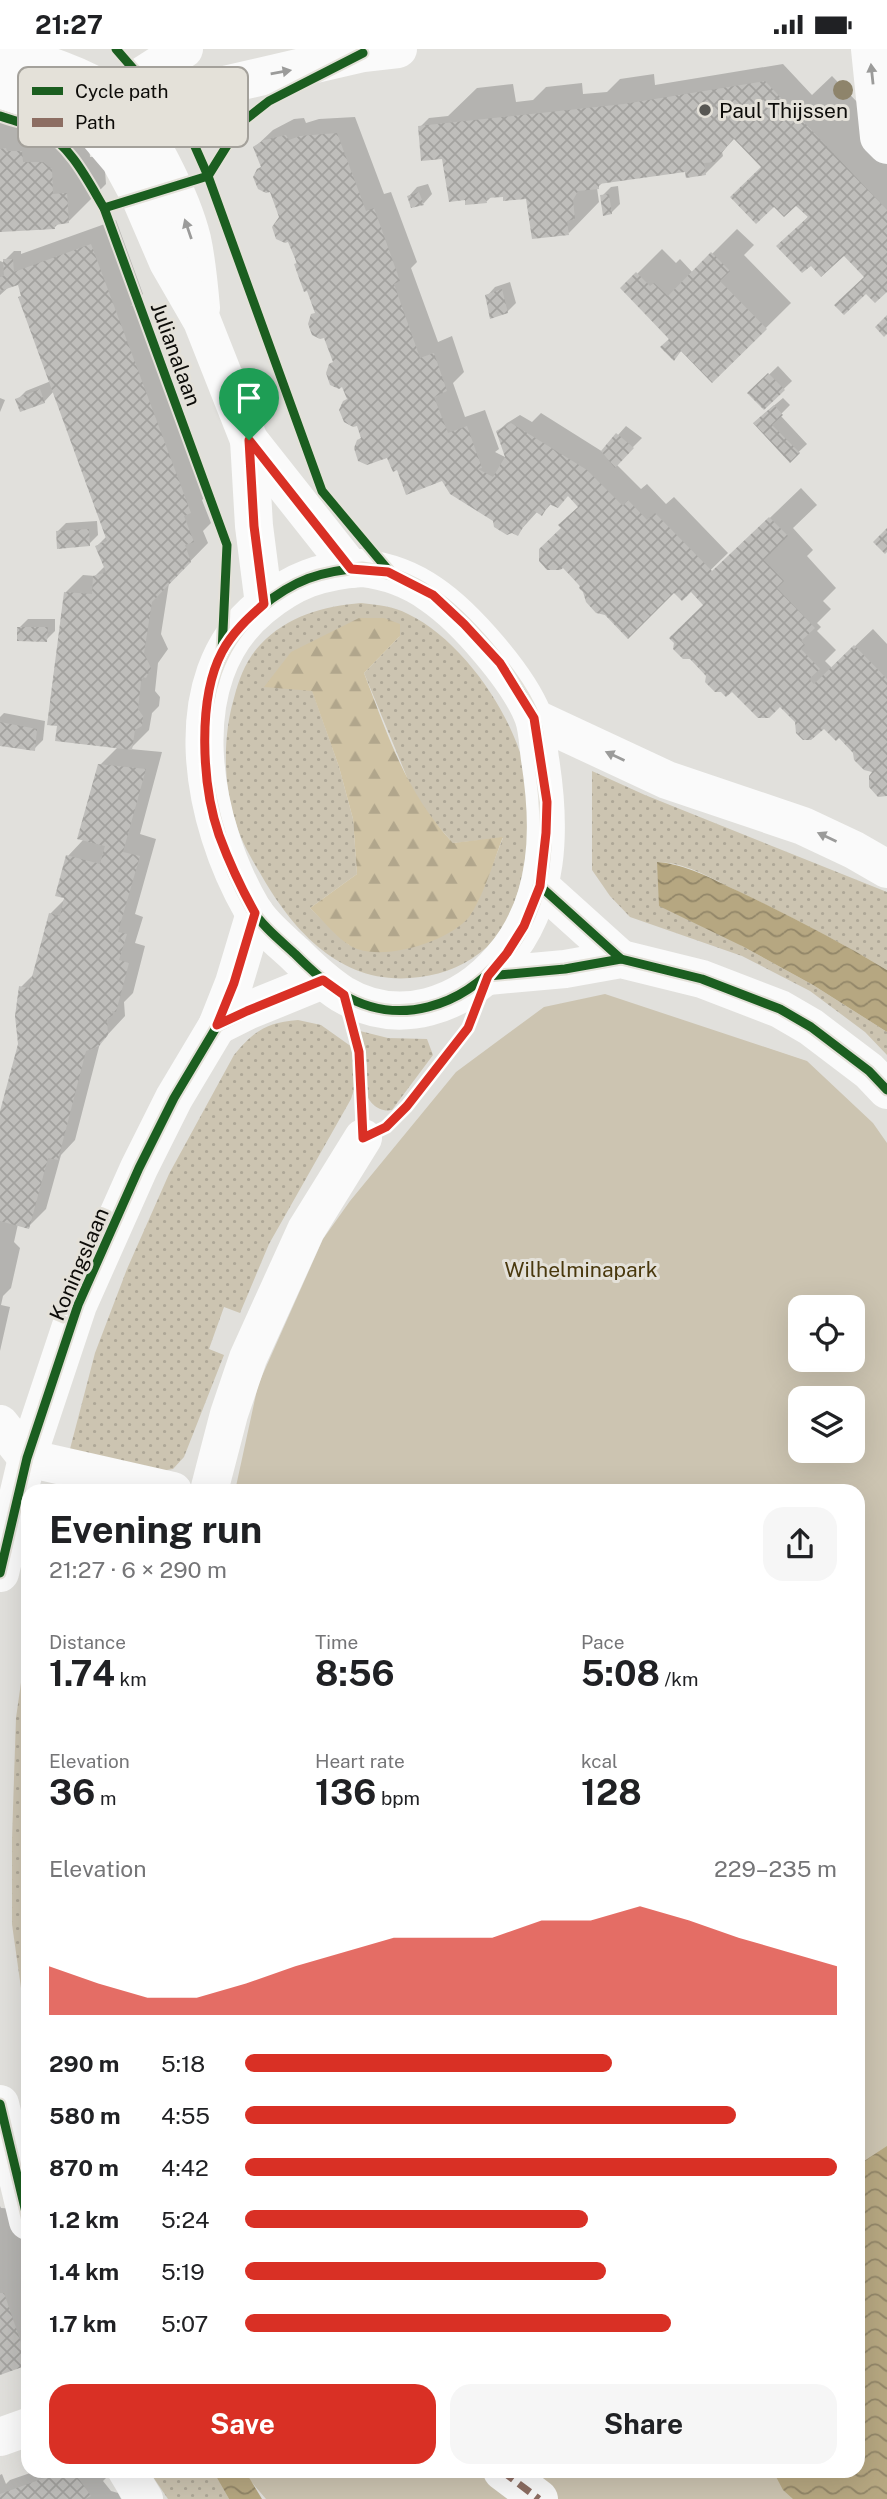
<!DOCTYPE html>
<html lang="en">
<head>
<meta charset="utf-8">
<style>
  body { margin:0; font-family:"Public Sans",sans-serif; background:#f6f6f6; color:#202124; height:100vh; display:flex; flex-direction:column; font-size:26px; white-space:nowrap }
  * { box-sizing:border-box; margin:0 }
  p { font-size:23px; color:#757577 }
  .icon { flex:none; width:38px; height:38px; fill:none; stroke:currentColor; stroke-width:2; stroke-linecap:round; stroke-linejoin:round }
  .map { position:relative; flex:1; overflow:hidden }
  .sheet { position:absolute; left:21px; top:1435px; width:844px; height:994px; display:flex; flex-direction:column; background:#fff; border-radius:21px; box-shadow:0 7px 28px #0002 }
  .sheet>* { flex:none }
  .controls { position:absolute; left:788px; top:1246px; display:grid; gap:14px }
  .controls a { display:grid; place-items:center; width:77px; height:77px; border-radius:14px; background:#fff; box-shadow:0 7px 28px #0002; font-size:35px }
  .pin { position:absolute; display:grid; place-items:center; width:60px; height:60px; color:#fff; margin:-72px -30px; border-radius:50% 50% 50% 0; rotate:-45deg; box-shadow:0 0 7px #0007 }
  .pin .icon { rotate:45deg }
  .round { display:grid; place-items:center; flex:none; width:74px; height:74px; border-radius:21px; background:#f6f6f6 }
  .summary { display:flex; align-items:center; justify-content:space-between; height:119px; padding:0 28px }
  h1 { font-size:38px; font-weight:700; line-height:52px }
  .figures { display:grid; grid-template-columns:repeat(3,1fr); gap:10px; height:119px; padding:7px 28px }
  .figures div { display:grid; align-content:center }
  .figures b { font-size:35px; font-weight:700 }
  .figures small { font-size:19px; font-weight:400 }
  .figures p { font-size:19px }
  .chart { height:196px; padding:14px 28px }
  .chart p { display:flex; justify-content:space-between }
  .chart svg { width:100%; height:126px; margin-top:7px; fill:#d93025; opacity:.7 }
  .primary-button { display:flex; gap:14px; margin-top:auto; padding:14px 28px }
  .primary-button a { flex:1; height:80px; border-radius:21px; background:#d93025; color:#fff; font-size:28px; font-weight:700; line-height:80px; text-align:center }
  .primary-button a+a { background:#f6f6f6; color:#202124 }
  ul { padding:0 28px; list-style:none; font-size:23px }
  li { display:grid; grid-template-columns:112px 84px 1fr; align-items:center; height:52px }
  li i { height:18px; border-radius:9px; background:#d93025 }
  .status { display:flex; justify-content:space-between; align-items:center; height:49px; padding:0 35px; background:#fff; direction:ltr }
  .status svg { height:19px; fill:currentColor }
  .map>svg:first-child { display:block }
  .grass { fill:url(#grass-dots); fill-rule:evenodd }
  .forest { fill:url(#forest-firs) }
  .green { fill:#ccc4b1; fill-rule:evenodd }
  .water { fill:url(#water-waves) }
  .shadow { fill:#0003 }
  .building { fill:url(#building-cross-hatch) }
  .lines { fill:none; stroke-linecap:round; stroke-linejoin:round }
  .minor { stroke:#fafafa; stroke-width:38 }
  .quiet { stroke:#8d6e63; stroke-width:7; stroke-dasharray:14 7; stroke-linecap:butt }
  .cycleway-casing { stroke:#e4e1d9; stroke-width:13 }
  .cycleway { stroke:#1b5e20; stroke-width:9 }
  .tree { fill:#8e846b }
  .oneway { fill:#9b9b9a }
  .route-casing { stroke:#fff; stroke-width:14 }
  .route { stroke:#d93025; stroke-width:9 }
  .poi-dot { fill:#575653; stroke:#e4e1d9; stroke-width:2.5 }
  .labels { text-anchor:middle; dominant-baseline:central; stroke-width:6; stroke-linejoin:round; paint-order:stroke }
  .poi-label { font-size:21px; fill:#0d0c09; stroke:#e4e1d9; text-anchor:start }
  .street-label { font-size:21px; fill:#0d0c09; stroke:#e4e1d9 }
  .park-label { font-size:21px; fill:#4a390e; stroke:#e4e1d9 }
  .key { fill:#e4e1d9; stroke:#a4a19b; stroke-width:2 }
  .key-label { font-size:19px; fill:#0d0c09 }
</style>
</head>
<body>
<div class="status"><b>21:27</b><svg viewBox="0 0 49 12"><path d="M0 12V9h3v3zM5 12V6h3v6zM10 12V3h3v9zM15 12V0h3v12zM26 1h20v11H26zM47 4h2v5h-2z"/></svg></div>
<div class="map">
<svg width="887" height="2450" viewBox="0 0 887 2450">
  <defs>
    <pattern id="grass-dots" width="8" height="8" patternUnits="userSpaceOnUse" patternTransform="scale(1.75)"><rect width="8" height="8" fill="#ccc4b1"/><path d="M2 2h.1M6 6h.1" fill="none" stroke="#aea797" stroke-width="1.8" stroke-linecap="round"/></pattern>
    <pattern id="forest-firs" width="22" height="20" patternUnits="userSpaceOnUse" patternTransform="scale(1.75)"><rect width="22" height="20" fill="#d0c3a4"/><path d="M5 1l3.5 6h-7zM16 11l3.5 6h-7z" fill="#b1a68c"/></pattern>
    <pattern id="water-waves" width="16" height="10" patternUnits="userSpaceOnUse" patternTransform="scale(1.75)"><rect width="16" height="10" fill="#b6a781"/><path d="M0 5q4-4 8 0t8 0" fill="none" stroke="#928668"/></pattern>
    <pattern id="building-cross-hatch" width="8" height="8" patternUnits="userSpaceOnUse" patternTransform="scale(1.75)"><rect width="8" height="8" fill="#bfbebb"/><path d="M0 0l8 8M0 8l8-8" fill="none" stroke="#a3a29f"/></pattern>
  </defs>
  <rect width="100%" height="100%" fill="#e1e0dc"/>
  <g class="grass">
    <path d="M361,554C378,556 393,557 408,565C464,592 516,669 527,730C532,761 529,791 523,821C518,849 508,877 487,898C468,915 445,925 420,928C344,939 294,884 260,824C250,807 240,790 235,771C223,733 223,687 234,649C239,630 246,611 260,596C287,567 324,557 361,554ZM400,587L364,624L411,738L430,768L453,794L503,789L478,852L349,896L310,859L357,825L353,770L339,718L312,641Z"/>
    <path d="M592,722L645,746L887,843V921C837,891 786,865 733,840C710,828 683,813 657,813L742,897L813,936L887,983V1006L865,983L810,942L742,907L630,868L610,847L592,821Z"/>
    <path d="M298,971L321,976L352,998C359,1017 358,1031 351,1050L269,1195L240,1264L224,1258L209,1300L224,1306L184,1408L173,1420L161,1422L70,1400L95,1304L127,1220L169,1125L234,1006C255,981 266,974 298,971Z"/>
    <path d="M360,982L388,989L427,990L433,1006L392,1061C379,1064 367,1053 365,1040C364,1032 367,1025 367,1018C366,1007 361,995 357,986Z"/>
    <polygon points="28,1584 28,1989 12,1875 12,1790 16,1669"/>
    <polygon points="149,2422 213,2422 229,2450 168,2450"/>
  </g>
  <path class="forest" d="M359,569H384L400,575V587L364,624C389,689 405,742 453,794L503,788C494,811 483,849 469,868C449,893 378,915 349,896C336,888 322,870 310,859L357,825L353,770L339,718L312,642L264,638L291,603Z"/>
  <path class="green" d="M605,945L807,1012L873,1074L887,1094V2450H266L242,2422H858V1442H235L258,1336L323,1190L350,1152L456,1023L544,958ZM800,1258H852V1311H800ZM800,1349H852V1402H800Z"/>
  <g class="water">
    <path d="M657,813C686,815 712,830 738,842C789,866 839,892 887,921V983L813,936L742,897L659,857Z"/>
    <polygon points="887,2097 887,2450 793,2450 783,2441 773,2422 858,2422 858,2116"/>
    <polygon points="213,2422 245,2422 262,2450 229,2450"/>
  </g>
  <g class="shadow">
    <polygon points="783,15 812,46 832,27 887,84 887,240 866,228 865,189 811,215 779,197 809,167 735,89 722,103 723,107 705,125 687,121 603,133 597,139 599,153 569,184 527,145 492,147 487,152 467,154 444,106 420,78 429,69 448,67 477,39 513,35 516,53 533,51 546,38 582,34 583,45 607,43 620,30 654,25 655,36"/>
    <polygon points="15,61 88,82 90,108 104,108 106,135 68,173 59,174 54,179 0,182 0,64"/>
    <polygon points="355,68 384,145 391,143 417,213 411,219 438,293 452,287 464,323 453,334 465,368 485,361 499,400 495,403 507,409 498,382 507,374 520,366 532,373 541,364 603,403 626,377 642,389 616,415 641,440 647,435 666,455 674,448 728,504 682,549 674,541 563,479 580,457 569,446 552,454 542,465 538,462 517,485 495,471 443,430 398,419 388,406 362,388 308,240 305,241 289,190 255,98 273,81 294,70 304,69 306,74 319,70"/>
    <polygon points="428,135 432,145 424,154 412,157 409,147 417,138"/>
    <polygon points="618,137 620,155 611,164 602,147 611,138"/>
    <polygon points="116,171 143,245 131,257 137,254 208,445 202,451 211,474 203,482 208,494 169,534 161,585 168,600 158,614 155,642 160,648 159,657 152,664 149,681 130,700 162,703 140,785 156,790 135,865 143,868 135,894 145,897 133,944 124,953 125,967 100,994 75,1091 61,1106 46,1160 28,1178 18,1175 14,1193 20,1199 11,1239 3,1247 1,1256 10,1258 0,1302 0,1069 20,995 21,938 34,925 50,865 67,848 68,807 84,790 100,716 118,698 65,544 83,526 95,527 105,517 97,497 107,487 54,342 44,353 17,351 26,342 51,332 19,233 10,237 0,246 0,212 5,214 5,211 14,202 21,202 21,205"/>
    <polygon points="737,180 754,196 744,206 791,254 712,332 623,239 662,200 676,214 680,210 693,224"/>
    <polygon points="510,233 516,254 507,263 487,247 495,238"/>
    <polygon points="778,317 792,332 764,359 750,344"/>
    <polygon points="0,349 5,351 0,363"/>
    <polygon points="783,349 790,356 780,366 807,395 790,411 764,365"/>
    <polygon points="801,439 817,456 793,479 813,501 807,507 836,539 823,552 831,560 817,574 821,578 817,582 836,601 825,612 832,619 873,580 887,595 887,746 876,723 839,686 824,677 796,672 705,556 724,513"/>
    <polygon points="97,472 98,486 89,495 58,482 66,474"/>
    <polygon points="28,570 55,570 55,582 46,591 19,579"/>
    <polygon points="4,664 45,672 43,691 34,700 0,695 0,668"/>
    <polygon points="0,2157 1,2159 17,2160 28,2188 28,2315 0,2324"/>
    <polygon points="36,2422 103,2422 107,2428 103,2432 111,2442 118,2444 121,2450 0,2450 0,2426 2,2425 6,2435 10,2431"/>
  </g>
  <g class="building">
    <polygon points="765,32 887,161 887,243 875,254 866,245 844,266 834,256 864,228 844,207 821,228 811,217 802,224 776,197 808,168 796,157 784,168 774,158 756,175 730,148 761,118 733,89 715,113 704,114 706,126 686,129 685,123 599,135 599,140 578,142 573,151 575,170 567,172 569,186 532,190 526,150 503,152 503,148 486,149 487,154 465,156 465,151 449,153 442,110 421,112 418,77 624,55"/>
    <polygon points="337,84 366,162 374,159 400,232 394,235 420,309 434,304 447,342 434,348 448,384 467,377 482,419 478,420 493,428 505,408 496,382 511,374 587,421 623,457 628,451 647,471 655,464 712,522 769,468 788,487 764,511 784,532 777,539 815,579 801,592 805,596 801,600 820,620 809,630 814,635 854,596 887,630 887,747 878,748 869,738 869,727 872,723 864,721 854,711 853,704 839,689 836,692 824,680 811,691 803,691 796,684 795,673 780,658 769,669 758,669 732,643 726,648 721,643 715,643 705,633 706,627 690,610 683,610 673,600 674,594 669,589 703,556 691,543 682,552 674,544 628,590 605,566 596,564 586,553 583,543 579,539 580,537 563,519 560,521 547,521 539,512 539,500 561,479 558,476 578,458 568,447 558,459 549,455 542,467 533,461 518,487 512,484 507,486 494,478 493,472 450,445 442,432 406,446 397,421 393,423 387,409 367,416 358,412 354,399 357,391 361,389 357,377 353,378 344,373 339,361 343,352 347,350 342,338 339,340 330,336 326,324 329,315 333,313 324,289 320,290 312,286 308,275 311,265 315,264 307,242 304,243 294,215 297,214 288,193 285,194 276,190 272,178 279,168 270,143 266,144 258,140 253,128 257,120 261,118 253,98 264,91 286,86 289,91 300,87"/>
    <polygon points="6,99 7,102 22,102 23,113 43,113 52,120 53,145 67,144 69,174 55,176 55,180 0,183 0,100"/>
    <polygon points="419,143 424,156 411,159 407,147"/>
    <polygon points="609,145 612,165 603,167 600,146"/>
    <polygon points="91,195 191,464 184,467 194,493 185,496 191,513 152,553 144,604 151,619 146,629 143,628 141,633 138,660 143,667 142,677 135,681 132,701 55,692 57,677 47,676 64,543 92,545 93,527 106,523 95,497 107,492 18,248 21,247 18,236 0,242 0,228 4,227 3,210 13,210 14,223"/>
    <polygon points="711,203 730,222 720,232 767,280 712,334 681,302 674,312 660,298 669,290 620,239 636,223 650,237 654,234 668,247"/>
    <polygon points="502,240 508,264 490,270 485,246"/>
    <polygon points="887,266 887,285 884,288 875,278"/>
    <polygon points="768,324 785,341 764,361 747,344"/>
    <polygon points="40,340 45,354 20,363 15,350"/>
    <polygon points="774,356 783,366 772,376 800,404 790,414 753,374"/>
    <polygon points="616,384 634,399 615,419 601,402"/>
    <polygon points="887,479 887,503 885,505 873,493"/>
    <polygon points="89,480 90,497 57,500 56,482"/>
    <polygon points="17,578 48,578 47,593 17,592"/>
    <polygon points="0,673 37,680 35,702 0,697"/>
    <polygon points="98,715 146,720 123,803 140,807 118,883 127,885 119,911 129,914 116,963 112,962 113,966 107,970 108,986 99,997 86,1002 58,1111 48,1109 29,1180 0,1172 0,1062 18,995 15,967 19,937 29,939 49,864 60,867 64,849 55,847 66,806 100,815 105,797 77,790"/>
    <polygon points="0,2244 4,2244 28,2314 28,2316 0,2326"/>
    <polygon points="64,2422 74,2423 91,2447 85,2450 0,2450 0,2445"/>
  </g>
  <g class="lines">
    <g class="minor">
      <polyline points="870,0 879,88 887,96"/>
      <path d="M0,6C35,9 87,28 115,49C145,71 183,153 192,190C197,213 199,236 201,259"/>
      <polyline points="0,40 74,66 91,77 120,111 140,148 168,213 202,272 249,391 351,520"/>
      <polyline points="99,68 140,28 184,0"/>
      <path d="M129,104C159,80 185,52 220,37L363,4L398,0"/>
      <polyline points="249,391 254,477 264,555"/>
      <path d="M362,519C388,522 410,530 431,545C465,568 518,629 533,667C538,680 538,697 540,710C551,779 551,853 502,910C462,957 399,979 342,945C325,934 309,919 295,905C281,892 262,877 252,860C202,774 173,630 261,558C294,531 320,522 362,519Z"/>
      <polyline points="534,669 667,731 803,777 854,801 887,820"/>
      <polyline points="540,837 621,910"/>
      <polyline points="488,927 565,920 621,910 702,930 780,960 811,978 869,1022 887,1041"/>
      <polyline points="217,977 247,962 323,931"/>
      <polyline points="0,1375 27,1409"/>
      <polyline points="27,1409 173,1442"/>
      <polyline points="209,1442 229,1365 248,1309 306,1181 363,1089"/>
      <polyline points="0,1524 27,1409 78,1256 139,1119 174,1049 217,977 234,934 255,864"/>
      <polyline points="0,2055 28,2172"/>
      <polyline points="0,2388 28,2378"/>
      <polyline points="127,2422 144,2450"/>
      <polyline points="502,2422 539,2450"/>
    </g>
    <polyline class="quiet" points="502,2422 539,2450"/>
    <g class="cycleway-casing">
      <g id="cycleway">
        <polyline points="116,0 189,84 208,127 322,442 389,522"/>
        <path d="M0,67C13,72 30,75 42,81C71,97 88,132 104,159L227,496L222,603"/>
        <polyline points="208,127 241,74 269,52 363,4"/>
        <polyline points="104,159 208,127"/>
        <path d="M362,519C388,522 410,530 431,545C465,568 518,629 533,667C538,680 538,697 540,710C551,779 551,853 502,910C462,957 399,979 342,945C325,934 309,919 295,905C281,892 262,877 252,860C202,774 173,630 261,558C294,531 320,522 362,519Z"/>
        <polyline points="540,837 621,910"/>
        <polyline points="344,946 359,1003 363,1089 386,1078 407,1057 468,979 488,927 565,920 621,910 702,930 780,960 811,978 869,1022 887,1041"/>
        <polyline points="217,977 247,962 323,931"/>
        <polyline points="0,1524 27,1409 78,1256 139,1119 174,1049 217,977 234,934 255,864"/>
        <polyline points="0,2055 28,2172"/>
      </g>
    </g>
    <use href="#cycleway" class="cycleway"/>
  </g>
  <circle class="tree" cx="843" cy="41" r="10"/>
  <defs><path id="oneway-solid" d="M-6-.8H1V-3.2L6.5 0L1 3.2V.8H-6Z" transform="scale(1.75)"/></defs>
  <g class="oneway">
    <use href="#oneway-solid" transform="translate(281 23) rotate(-10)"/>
    <use href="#oneway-solid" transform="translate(872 25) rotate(-96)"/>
    <use href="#oneway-solid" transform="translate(188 180) rotate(-109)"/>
    <use href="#oneway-solid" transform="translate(615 707) rotate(-155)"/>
    <use href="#oneway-solid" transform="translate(827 788) rotate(-155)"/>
  </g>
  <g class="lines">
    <g class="route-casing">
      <path id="route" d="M249,391L351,520L388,523L433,546L464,575L500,614L534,669L547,753L546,784L540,837L524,877L507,904L488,927L468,979L407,1057L386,1078L363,1089L359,1003L344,946L323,931L247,962L217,976L234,934L255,864C241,839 229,813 219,786C202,737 197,650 222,603C232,584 248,569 264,555L254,477Z"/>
    </g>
    <use href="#route" class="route"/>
  </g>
  <circle class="poi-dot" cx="705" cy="61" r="7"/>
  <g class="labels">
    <g class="poi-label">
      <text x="719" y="61">Paul Thijssen</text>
    </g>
    <g class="street-label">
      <text transform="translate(176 305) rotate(70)">Julianalaan</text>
      <text transform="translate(79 1215) rotate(-67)">Koningslaan</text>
    </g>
    <g class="park-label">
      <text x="581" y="1220">Wilhelminapark</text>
    </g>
  </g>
  <rect x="18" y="18" width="230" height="80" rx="10" class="key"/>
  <rect x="32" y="38" width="31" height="8" fill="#1b5e20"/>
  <rect x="32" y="69" width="31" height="9" fill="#8d6e63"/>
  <g class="key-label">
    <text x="75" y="49">Cycle path</text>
    <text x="75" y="80">Path</text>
  </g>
</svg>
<div class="controls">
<a><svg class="icon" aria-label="locate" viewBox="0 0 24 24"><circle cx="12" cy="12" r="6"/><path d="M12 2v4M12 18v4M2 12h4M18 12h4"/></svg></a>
<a><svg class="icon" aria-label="layers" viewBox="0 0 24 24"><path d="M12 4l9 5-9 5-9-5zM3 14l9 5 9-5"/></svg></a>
</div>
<div class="pin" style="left:249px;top:391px;background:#1e9e55"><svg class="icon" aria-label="arrive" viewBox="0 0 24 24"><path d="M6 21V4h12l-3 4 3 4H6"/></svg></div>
<section class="sheet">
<div class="summary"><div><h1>Evening run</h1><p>21:27 · 6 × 290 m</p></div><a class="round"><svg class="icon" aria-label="share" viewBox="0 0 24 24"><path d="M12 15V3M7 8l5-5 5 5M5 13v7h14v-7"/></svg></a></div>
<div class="figures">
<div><p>Distance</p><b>1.74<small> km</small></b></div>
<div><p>Time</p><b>8:56</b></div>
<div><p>Pace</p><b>5:08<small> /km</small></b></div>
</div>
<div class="figures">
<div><p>Elevation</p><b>36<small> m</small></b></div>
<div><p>Heart rate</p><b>136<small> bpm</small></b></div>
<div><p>kcal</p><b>128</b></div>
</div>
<div class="chart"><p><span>Elevation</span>229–235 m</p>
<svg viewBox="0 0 160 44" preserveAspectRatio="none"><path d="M0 44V27L10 33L20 38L30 38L40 33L50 27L60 22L70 17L80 17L90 17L100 11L110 11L120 6L130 11L140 17L150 22L160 27V44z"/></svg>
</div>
<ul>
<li><b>290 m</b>5:18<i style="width:62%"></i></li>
<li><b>580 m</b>4:55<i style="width:83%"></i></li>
<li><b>870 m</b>4:42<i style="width:100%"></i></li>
<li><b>1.2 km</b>5:24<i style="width:58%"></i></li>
<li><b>1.4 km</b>5:19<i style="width:61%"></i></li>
<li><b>1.7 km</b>5:07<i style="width:72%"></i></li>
</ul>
<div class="primary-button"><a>Save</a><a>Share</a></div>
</section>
</div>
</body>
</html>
